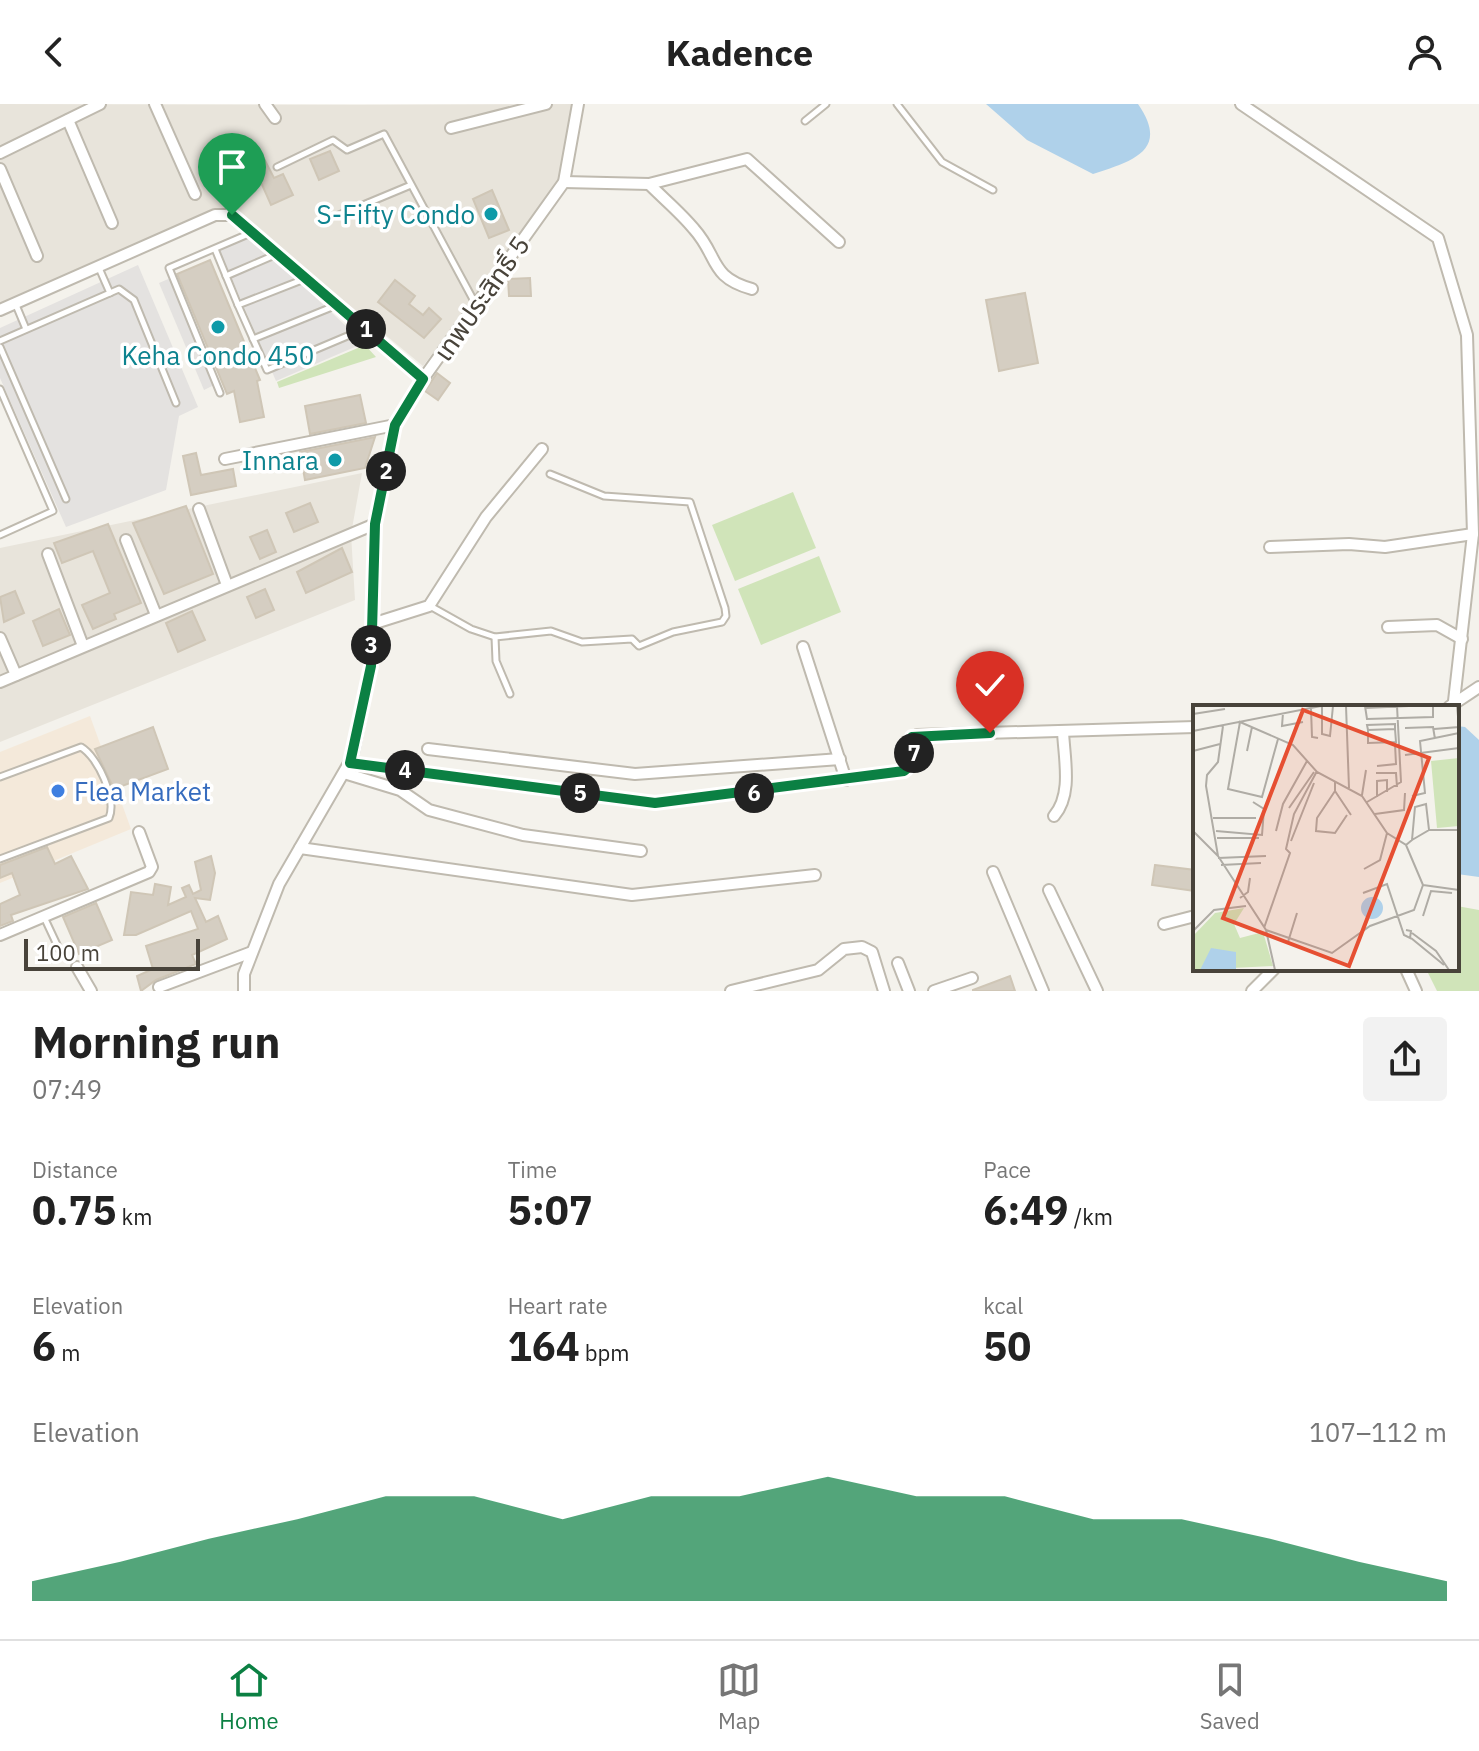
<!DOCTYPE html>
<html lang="en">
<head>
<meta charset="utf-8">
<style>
  body { margin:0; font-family:"IBM Plex Sans","Noto Sans Thai",sans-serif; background:#f2f2f2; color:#222; height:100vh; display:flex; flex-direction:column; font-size:30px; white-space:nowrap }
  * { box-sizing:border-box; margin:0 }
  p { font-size:26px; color:#767676 }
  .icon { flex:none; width:44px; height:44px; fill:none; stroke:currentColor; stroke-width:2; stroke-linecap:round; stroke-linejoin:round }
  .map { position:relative; height:887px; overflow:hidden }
  .details { display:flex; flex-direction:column; background:#fff; flex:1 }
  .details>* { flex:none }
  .scale { position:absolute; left:24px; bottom:20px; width:176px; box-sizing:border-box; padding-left:8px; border:4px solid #48433a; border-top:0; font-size:22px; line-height:28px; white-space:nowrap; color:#48433a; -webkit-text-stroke:6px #fff; paint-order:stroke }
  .pin { position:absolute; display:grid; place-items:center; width:68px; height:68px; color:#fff; margin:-82px -34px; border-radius:50% 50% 50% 0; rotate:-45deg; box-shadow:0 0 8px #0007 }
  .pin .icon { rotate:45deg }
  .km { position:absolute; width:40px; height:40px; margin:-20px; border-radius:50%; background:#222; color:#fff; font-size:22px; line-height:40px; text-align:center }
  .round { display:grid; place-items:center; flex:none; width:84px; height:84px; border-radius:8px; background:#f2f2f2 }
  .summary { display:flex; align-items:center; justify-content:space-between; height:136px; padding:0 32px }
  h1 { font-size:44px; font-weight:700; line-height:60px }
  .figures { display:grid; grid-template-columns:repeat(3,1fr); gap:12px; height:136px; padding:8px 32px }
  .figures div { display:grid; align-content:center }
  .figures b { font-size:40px; font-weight:700 }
  .figures small { font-size:22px; font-weight:400 }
  .figures p { font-size:22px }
  .chart { height:224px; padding:16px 32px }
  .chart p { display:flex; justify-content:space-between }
  .chart svg { width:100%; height:144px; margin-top:8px; fill:#0b8043; opacity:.7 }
  header { display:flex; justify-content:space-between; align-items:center; height:104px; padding:0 32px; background:#fff; font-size:36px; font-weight:700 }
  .tabs { display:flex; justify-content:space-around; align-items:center; height:112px; border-top:2px solid #e0e0e0; background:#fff; font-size:22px; color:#767676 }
  .tabs a { display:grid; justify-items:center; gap:4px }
  .tabs .active { color:#0b8043 }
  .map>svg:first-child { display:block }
  .residential { fill:#e8e4db }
  .commercial { fill:#f4e9da }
  .green { fill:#d0e4b9 }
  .parking { fill:#e4e2e0 }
  .water { fill:#afd1ea }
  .building { fill:#d5cec2; stroke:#cfc6b6; stroke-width:2 }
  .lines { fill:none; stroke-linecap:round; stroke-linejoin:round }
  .lane-casing { stroke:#bfbaaf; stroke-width:9 }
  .street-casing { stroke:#bfbaaf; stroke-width:14 }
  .lane { stroke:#fff; stroke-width:5 }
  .street { stroke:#fff; stroke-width:10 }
  .route-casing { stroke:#fff; stroke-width:16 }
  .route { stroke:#0b8043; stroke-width:10 }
  .culture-dot { fill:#0f9aa8; stroke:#fff; stroke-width:3 }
  .shop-dot { fill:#3f7fe0; stroke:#fff; stroke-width:3 }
  .labels { text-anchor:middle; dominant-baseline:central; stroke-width:7; stroke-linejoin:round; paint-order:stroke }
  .culture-label { font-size:26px; fill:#0d838f; stroke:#fff; text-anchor:end }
  .street-label { font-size:26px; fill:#48433a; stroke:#fff }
  .shop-label { font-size:26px; fill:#366cbe; stroke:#fff; text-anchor:start }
  .inset-road { fill:none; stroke:#afaca5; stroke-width:2 }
  .view { fill:#e64f32; fill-opacity:0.15; stroke:#e64f32; stroke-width:4 }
  .inset-edge { fill:none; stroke:#48433a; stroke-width:4 }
</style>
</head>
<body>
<header><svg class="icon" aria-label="back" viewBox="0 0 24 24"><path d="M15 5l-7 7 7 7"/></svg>Kadence<svg class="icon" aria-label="person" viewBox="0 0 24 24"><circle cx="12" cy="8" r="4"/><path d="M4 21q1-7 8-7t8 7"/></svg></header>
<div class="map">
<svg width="1479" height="887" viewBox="0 0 1479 887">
  <rect width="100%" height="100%" fill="#f4f2ec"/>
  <g class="residential">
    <polygon points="0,0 360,1 578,0 564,78 423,262 232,104 0,206"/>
    <polygon points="362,369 351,430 355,496 0,638 0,444"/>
  </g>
  <polygon class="commercial" points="90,612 131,725 0,779 0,648"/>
  <g class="green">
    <polygon points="365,241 376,253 279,284 277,278"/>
    <polygon points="793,388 816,444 735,477 712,421"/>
    <polygon points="819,452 841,508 761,541 738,485"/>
    <polygon points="1457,802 1479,806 1479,887 1437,887 1426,865 1457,865"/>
  </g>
  <g class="parking">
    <polygon points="249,131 364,239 276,277 219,145"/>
    <polygon points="138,161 198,303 179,312 166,386 66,423 0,274 0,224"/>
    <polygon points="173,173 218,279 204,286 159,179"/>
  </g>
  <g class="water">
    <path d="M986,0H1138C1170,46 1133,57 1093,70L1027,36Z"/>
    <polygon points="1457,622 1465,623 1479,636 1479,773 1457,770"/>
  </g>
  <g class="building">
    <polygon points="259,45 274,74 283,70 293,91 271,101 260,76 251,81 237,56"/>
    <polygon points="330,47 339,67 319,76 310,55"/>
    <polygon points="492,86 509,126 489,134 473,95"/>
    <polygon points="210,156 260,276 257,277 264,313 240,318 234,287 227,290 177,170"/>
    <polygon points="530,174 531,192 509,192 508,175"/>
    <polygon points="395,176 415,192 409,200 423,211 429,204 441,215 424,234 378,198"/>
    <polygon points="1025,189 1038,259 999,267 986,196"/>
    <polygon points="437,269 450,279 438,296 425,287"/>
    <polygon points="360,291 366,319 310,330 305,302"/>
    <polygon points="375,333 365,364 305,376 300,348"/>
    <polygon points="196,349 201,371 233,365 236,382 191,391 183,352"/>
    <polygon points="310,399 318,418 294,428 286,409"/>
    <polygon points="186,402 213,470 164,490 133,419"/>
    <polygon points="108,420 141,499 114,510 116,515 93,525 82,501 110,489 93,447 62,459 54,439"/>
    <polygon points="267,426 276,448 260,455 250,433"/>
    <polygon points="342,444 352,468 306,489 297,468"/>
    <polygon points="265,485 274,506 256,514 247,493"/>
    <polygon points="15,487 24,509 4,518 0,493"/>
    <polygon points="59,505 70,531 43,542 33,517"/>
    <polygon points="192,507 205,536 178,548 166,519"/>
    <polygon points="153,623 168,665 114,685 95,645"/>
    <polygon points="47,743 55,760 71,752 88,785 11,811 13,817 0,822 0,800 20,791 12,769 0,774 0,761"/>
    <polygon points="211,752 215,769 210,796 195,794 206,818 218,812 227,835 192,851 196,860 156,876 141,887 137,872 153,865 146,842 198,825 191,807 136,831 124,831 131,788 153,791 155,780 171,783 168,801 186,793 182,784 189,781 193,790 201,786 195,758"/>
    <polygon points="1155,761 1195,766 1195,787 1152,781"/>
    <polygon points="96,799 112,836 79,850 63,813"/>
    <polygon points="1010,872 1015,887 973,887 973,886"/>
  </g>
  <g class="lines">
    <g class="lane-casing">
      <g id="lane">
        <polyline points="897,0 942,58 993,86"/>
        <polyline points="805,17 826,0"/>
        <polyline points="277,63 333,36 347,46 384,30 475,199"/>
        <polyline points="339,111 411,81"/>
        <polyline points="215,145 238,201"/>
        <polyline points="99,164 110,189"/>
        <polyline points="226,172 277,150"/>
        <polyline points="307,174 238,201 267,266 364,225"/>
        <polyline points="16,201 26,225"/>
        <polyline points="253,235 337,201"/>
        <polyline points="0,237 119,185 134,196 176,299"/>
        <polyline points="0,243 66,395"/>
        <polyline points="0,285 53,407 0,431"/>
        <polyline points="220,289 169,164 253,128"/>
        <polyline points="430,502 471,525 495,533 551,527 582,538 632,535 639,542 673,528 722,518 726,512 725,504 690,398 604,392 550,370"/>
        <polyline points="495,533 496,557 510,590"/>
        <path d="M0,673L81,643C98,653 117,695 109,714L0,755"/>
        <polyline points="44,813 59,845"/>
      </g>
    </g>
    <g class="street-casing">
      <g id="street">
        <polyline points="155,0 195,90"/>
        <polyline points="265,0 275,14"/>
        <polyline points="1241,0 1438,134 1467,231 1473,430 1454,597"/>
        <polyline points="68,16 112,119"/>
        <polyline points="451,24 546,0"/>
        <polyline points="0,49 100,0"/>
        <polyline points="0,65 37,152"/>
        <polyline points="564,78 649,80 747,55 839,138"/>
        <path d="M649,80C664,95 681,109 694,125C719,153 709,173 752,185"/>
        <polyline points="0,206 215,111 232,111 423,275"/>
        <polyline points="225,355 395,321"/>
        <polyline points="199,405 227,481"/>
        <polyline points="126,436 156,511"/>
        <polyline points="1270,443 1349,440 1385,443 1473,430"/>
        <polyline points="48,450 83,542"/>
        <polyline points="372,520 429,502 486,413 542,345"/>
        <polyline points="1388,523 1437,521 1462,535"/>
        <polyline points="0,534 16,571"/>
        <polyline points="803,543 846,676"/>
        <polyline points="0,578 375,420"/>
        <polyline points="1449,603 1479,583"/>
        <polyline points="428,645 635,670 840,655"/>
        <polyline points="350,659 655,699 904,667 914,661 910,637 917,631 1195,623"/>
        <polyline points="344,669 400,686 429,706 523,731 641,747"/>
        <path d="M1054,712C1073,690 1064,654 1063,627"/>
        <polyline points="300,744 632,791 815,771"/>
        <polyline points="993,768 1043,887"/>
        <polyline points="1049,786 1097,887"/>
        <polyline points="1164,820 1195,812"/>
        <polyline points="0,831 149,768 152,763 139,728"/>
        <polyline points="898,859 909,887"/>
        <polyline points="77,863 91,887"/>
        <polyline points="1406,865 1416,887"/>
        <polyline points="159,883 252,848"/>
        <polyline points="244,887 244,870 279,780 352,654 371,562 375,420 395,321 423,275 564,78 578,0"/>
        <polyline points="731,887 818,866 844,845 862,843 872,848 884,887"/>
        <polyline points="934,887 972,874"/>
        <polyline points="1252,887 1274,865"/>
      </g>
    </g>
    <use href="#lane" class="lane"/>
    <use href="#street" class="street"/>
  </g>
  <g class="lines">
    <g class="route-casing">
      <polyline id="route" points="232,111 423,275 395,321 375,420 371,562 350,659 655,699 904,667 916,657 912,633 990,629"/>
    </g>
    <use href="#route" class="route"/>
  </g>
  <g class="culture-dot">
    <circle cx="491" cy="110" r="8"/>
    <circle cx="218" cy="223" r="8"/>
    <circle cx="335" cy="356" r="8"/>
  </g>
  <circle class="shop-dot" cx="58" cy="687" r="8"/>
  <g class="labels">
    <g class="culture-label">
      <text x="475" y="110">S-Fifty Condo</text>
      <text x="218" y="251" text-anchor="middle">Keha Condo 450</text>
      <text x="319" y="356">Innara</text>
    </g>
    <g class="street-label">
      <text transform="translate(481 194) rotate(-55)">เทพประสิทธิ์ 5</text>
    </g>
    <g class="shop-label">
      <text x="74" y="687">Flea Market</text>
    </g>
  </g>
  <g transform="translate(1193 601)">
    <rect width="266" height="266" fill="#f4f2ec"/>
    <path d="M266,53V121L244,123L238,56ZM51,203L41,219L47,233L70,227L80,261L0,265V231L22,208Z" fill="#d0e4b9"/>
    <path d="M168 203a11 11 0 1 1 22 0a11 11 0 1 1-22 0ZM18,243L43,247V265H7Z" fill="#afd1ea"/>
    <path class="inset-road" d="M129,1V29L137,31L140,1M153,1L156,83M172,1L174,14L240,12V1M172,3L216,1M118,4L119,32L125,33M90,8L89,21L110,17M0,9L32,4M30,21L25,57L14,70L13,81L25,151L73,225L82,265M212,23L240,22L242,34M202,24L203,37L175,38V25ZM241,24L266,22L264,1M175,25L174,20L202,19V24M0,26L128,1M85,34L69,92L35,84L47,17L100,40L124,67L169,91L194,128L213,140L230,180M0,46L27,39M54,46L59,22M212,50L266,43M184,61L203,59L202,39M183,68H203L204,82M142,77V86L158,110M142,86L124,113L123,126L142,128L154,110M169,90L173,65M219,91L232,88L227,36L266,28M184,92V76L194,75V87M174,97L208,77L204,1M96,103L121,67M182,109L211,105L212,88M20,113H63M236,125H266M0,126L25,151M23,126L69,130L71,104L60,97M83,126L90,99L114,56M24,133H66M98,136L121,78M213,140L219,135L222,102L233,99L236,125L219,135M25,153L73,151M28,160L68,158M171,164L187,155L194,128M230,180L266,185M170,188L194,179L211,230L217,233L218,226L213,225M47,193L55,187L57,173M230,211L238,186L259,188M71,223L97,148L93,144L101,109L124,66M73,225L139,248L177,221L221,205L230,180M0,226L21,205L53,201M219,228L243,246L256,265M218,233L251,260M95,237L104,208"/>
    <path class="view" d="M110,5L236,53L156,261L30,213Z"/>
    <rect width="266" height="266" class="inset-edge"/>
  </g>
</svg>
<div class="scale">100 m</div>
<div class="pin" style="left:232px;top:111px;background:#1e9e55"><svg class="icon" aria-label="arrive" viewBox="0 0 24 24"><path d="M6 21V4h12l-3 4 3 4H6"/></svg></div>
<div class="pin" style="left:990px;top:629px;background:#d93025"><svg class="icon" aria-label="check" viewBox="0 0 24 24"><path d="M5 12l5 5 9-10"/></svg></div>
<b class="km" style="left:366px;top:225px">1</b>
<b class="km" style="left:386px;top:367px">2</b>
<b class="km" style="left:371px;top:541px">3</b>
<b class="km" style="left:405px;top:666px">4</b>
<b class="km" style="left:580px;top:689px">5</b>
<b class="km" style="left:754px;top:689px">6</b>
<b class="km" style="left:914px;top:649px">7</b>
</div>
<section class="details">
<div class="summary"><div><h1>Morning run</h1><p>07:49</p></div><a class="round"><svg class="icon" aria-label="share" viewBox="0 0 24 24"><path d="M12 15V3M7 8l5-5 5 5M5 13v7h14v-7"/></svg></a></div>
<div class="figures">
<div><p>Distance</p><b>0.75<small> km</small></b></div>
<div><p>Time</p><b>5:07</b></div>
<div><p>Pace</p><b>6:49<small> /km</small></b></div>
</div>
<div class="figures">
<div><p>Elevation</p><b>6<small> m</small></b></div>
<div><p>Heart rate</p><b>164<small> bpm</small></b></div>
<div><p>kcal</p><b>50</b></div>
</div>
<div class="chart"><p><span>Elevation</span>107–112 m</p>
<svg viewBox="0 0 160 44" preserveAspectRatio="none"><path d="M0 44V38L10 32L20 25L30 19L40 12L50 12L60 19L70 12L80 12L90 6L100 12L110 12L120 19L130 19L140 25L150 32L160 38V44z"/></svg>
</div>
</section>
<nav class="tabs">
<a class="active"><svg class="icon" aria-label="home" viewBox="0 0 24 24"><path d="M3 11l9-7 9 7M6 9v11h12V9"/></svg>Home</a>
<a><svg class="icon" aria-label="map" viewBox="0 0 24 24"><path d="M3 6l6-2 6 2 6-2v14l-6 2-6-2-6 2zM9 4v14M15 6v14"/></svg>Map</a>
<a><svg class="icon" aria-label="saved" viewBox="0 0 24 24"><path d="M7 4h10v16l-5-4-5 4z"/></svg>Saved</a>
</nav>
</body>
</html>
